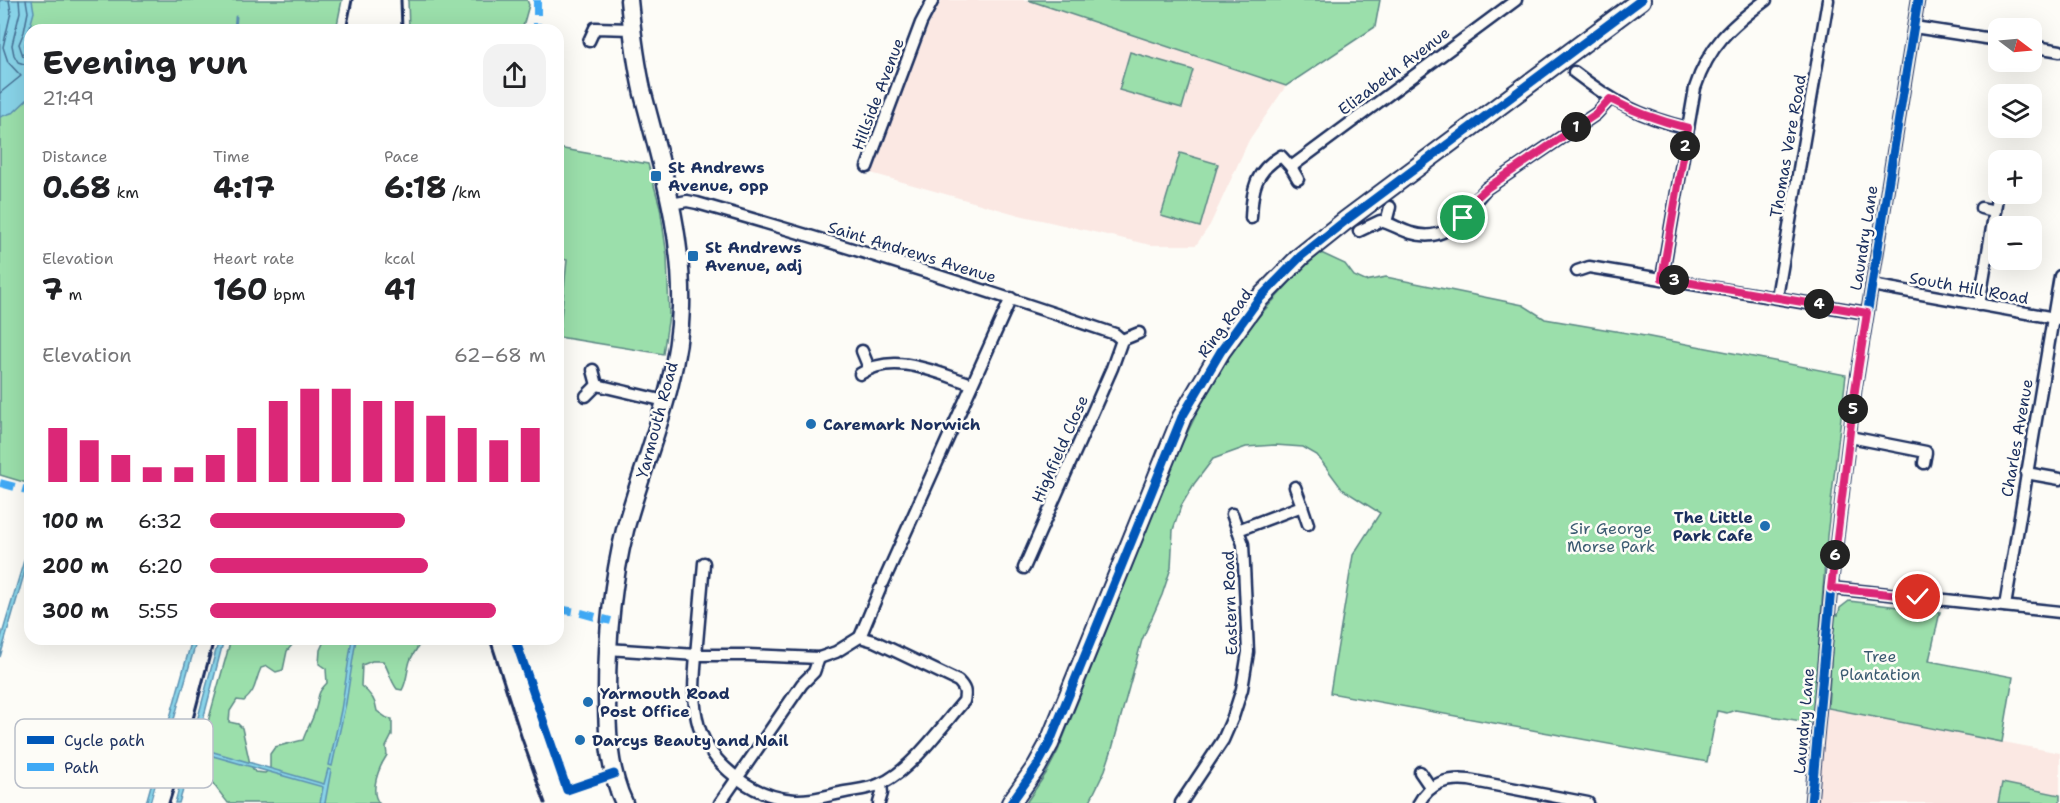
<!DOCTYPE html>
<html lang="en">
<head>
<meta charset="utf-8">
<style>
  body { margin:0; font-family:"Shantell Sans",sans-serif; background:#f2f2f2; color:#202124; height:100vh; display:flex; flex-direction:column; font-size:22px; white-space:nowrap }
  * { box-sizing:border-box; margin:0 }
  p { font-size:20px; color:#757577 }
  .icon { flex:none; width:33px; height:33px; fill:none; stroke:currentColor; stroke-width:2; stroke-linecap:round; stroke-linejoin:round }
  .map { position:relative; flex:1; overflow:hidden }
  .details { position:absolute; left:24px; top:24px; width:540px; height:621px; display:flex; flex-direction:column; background:#fff; border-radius:18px; box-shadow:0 6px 24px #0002 }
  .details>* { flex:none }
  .needle { width:39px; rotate:106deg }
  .buttons { position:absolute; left:1988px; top:18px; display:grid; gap:12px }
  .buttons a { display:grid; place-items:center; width:54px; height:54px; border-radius:12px; background:#fff; box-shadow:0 6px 24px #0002; font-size:30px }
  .pin { position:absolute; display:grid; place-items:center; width:51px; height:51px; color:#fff; margin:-26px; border:3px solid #fff; border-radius:50%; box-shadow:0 2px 6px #0007 }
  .km { position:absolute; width:30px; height:30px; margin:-15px; border-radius:50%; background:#222; color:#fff; font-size:16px; line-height:30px; text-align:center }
  .round { display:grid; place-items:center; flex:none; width:63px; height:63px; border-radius:18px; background:#f2f2f2 }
  .summary { display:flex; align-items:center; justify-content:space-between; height:102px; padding:0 18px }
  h1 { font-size:33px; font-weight:700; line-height:45px }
  .metrics { display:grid; grid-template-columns:repeat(3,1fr); gap:9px; height:102px; padding:6px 18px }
  .metrics div { display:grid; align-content:center }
  .metrics b { font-size:30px; font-weight:700 }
  .metrics small { font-size:16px; font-weight:400 }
  .metrics p { font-size:16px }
  .chart { height:168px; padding:12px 18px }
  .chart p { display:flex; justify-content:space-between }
  .chart svg { width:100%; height:108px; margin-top:6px; stroke:#db2777; stroke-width:6 }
  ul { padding:0 18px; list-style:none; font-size:20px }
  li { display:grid; grid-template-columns:96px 72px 1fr; align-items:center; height:45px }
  li i { height:15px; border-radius:8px; background:#db2777 }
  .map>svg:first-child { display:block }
  .built { fill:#fbe8e3 }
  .green { fill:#9bdfab; stroke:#5b8784; stroke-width:1.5 }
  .water { fill:#88d3e8; stroke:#5c91b1; stroke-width:1.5 }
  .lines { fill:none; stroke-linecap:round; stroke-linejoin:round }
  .shore { stroke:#477195; stroke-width:1.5 }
  .stream { stroke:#5c91b1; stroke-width:3 }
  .minor-casing { stroke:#1b2f5e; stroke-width:15 }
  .primary-casing { stroke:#1b2f5e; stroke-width:21 }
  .trunk-casing { stroke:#1b2f5e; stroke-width:22 }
  .minor { stroke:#fdfcf7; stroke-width:10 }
  .primary { stroke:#fdfcf7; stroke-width:16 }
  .trunk { stroke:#fdfcf7; stroke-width:18 }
  .rail { stroke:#1b2f5e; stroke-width:3 }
  .quiet { stroke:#3fa9f5; stroke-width:8; stroke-dasharray:15 8; stroke-linecap:butt }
  .cycleway-casing { stroke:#fdfcf7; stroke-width:13 }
  .cycleway { stroke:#0057b8; stroke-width:9 }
  .route-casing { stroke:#fff; stroke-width:12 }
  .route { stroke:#db2777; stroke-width:8 }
  .poi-dot { fill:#1f6fb2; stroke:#fdfcf7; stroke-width:2 }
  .labels { text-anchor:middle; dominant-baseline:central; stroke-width:5; stroke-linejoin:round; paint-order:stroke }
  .street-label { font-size:16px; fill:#1b2f5e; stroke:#fdfcf7 }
  .poi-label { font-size:16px; font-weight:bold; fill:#1b2f5e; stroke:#fdfcf7; text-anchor:start }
  .park-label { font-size:16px; fill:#3b5b71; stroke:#fdfcf7 }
  .key { fill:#fdfcf7; stroke:#b9bec9; stroke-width:1.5 }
  .key-label { font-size:16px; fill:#1b2f5e }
</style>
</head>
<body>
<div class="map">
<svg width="2060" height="803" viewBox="0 0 2060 803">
  <rect width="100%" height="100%" fill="#fdfcf7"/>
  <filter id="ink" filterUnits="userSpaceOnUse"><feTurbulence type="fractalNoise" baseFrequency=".0167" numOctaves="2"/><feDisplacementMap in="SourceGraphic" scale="12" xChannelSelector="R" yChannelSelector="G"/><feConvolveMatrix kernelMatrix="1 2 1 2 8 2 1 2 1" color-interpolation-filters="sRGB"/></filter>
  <g filter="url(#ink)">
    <g class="built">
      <polygon points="942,0 1027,0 1286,86 1249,140 1210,225 1196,245 1151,245 1019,215 871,173 931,19"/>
      <polygon points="1828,708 2060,753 2060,803 1817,803"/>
    </g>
    <g class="green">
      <polygon points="0,0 342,0 336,30 30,30 30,484 0,475"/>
      <polygon points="408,0 527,0 529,5 522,30 409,30"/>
      <polygon points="1028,0 1380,0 1375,27 1286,86"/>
      <polygon points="1130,52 1193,70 1182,108 1119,90"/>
      <polygon points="558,148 648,164 660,207 667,256 669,315 663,354 559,337 567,260 558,258"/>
      <polygon points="1180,153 1218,164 1200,227 1161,216"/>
      <polygon points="1321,253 1345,264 1354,276 1365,281 1386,277 1523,305 1545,319 1645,336 1846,375 1827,536 1813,723 1735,710 1727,713 1717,711 1707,762 1330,693 1353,555 1380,513 1342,489 1317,455 1303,447 1275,445 1246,447 1213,459 1194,484 1181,506 1173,530 1171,568 1162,595 1142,640 1112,749 1105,770 1089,803 1026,803 1047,772 1058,751 1176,456 1213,380 1251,325 1301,270"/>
      <polygon points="1849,601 1940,612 1929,661 2013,677 2002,742 1828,708 1834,614 1838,615 1840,608"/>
      <path d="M231,639H297L287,651L283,670L276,672L267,666L261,668C254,683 257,690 244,701L237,700L230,711L229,722L238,724L242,728L250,764L255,772L265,773L270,769V754L275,747L303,740C306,730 313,720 315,711C320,697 315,695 327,683L326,669L319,664L320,650L325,639H422C419,647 413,653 410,661C407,670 407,682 402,690L397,689C390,680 389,670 383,661H372L362,665L361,686C369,692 376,700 377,711L387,718L392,719V735L386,747L387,755C379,767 369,791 379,803H228C219,791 199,769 199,754Z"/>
      <polygon points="2002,783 2060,795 2060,803 1998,803"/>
    </g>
    <g class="water">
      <polygon points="0,0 32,0 34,12 25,45 30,62 30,97 14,112 0,117"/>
      <polygon points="28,547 30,548 30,554 0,657 0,641"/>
      <polygon points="192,639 197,639 150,803 146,803"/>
      <polygon points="219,639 224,639 196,747 324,784 328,769 331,770 325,803 320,803 323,787 195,751 179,803 175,803"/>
      <polygon points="352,639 356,639 346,703 332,766 329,765 341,710"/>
    </g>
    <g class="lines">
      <g class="shore">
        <polyline points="19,0 20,12 12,45 14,55 18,62 30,66"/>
        <polyline points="26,0 28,12 24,32 19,44 23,56 30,58"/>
        <polyline points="0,93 21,76 8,62 3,47 11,12 9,0"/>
      </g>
      <polyline class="stream" points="235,30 236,17"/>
      <g class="minor-casing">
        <g id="minor">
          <polyline points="1914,27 1998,40"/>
          <polyline points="589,41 595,28 632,29"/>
          <polyline points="2031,46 2060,51"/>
          <path d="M1574,72C1613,102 1640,117 1688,128"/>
          <polyline points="867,167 921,23 933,0"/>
          <polyline points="1298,179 1291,167 1516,0"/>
          <path d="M671,204L687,201L697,203C838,243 977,287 1115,334L1122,340L1139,333"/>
          <polyline points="1981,208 1995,211"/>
          <path d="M1251,218C1252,189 1255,171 1281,156L1291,167"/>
          <polyline points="1386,222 1390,207"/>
          <path d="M1359,231L1380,221C1391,223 1400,230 1411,233C1451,245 1464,211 1487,188L1596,114L1610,99"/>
          <polyline points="1577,271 1589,267 1867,313"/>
          <path d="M1662,278L1695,88C1709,45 1731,26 1766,0"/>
          <polyline points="1872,285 2060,319"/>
          <polyline points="1777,297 1828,0"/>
          <polyline points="1979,305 1997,198"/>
          <polyline points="862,351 869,368"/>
          <polyline points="593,370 597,385 665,401"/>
          <path d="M860,374C894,351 937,373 972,384"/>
          <polyline points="586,396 597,385"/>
          <polyline points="1850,437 1926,452 1924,463"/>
          <polyline points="2026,473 2060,479"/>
          <polyline points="1295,487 1302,506"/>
          <polyline points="1232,514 1238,530"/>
          <polyline points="1024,568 1112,368 1122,340"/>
          <polyline points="883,583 1011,298"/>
          <polyline points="1831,588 2060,612"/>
          <polyline points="2005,606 2060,276"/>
          <polyline points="860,637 880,589"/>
          <path d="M608,649L696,655H748L819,658L836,652L860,637L874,641L958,681C965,688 966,692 964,701C942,726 910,772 880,784C870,789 856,790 845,792C829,795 812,801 795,800C755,798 711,766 699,727C692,704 694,679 696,655L704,563"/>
          <polyline points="1420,772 1431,788"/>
          <polyline points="720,803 802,684 814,672 819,658"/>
          <polyline points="879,803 882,793 881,784"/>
          <polyline points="1181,803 1223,740 1233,717 1242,689 1248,652 1243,544 1238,530 1302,506 1308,524"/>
          <path d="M1419,803C1430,782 1448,778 1469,780L1588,803"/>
          <polyline points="1811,803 1831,588 1855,390 1918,0"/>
        </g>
      </g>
      <g class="primary-casing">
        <path id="primary" d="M624,803C608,769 607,729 607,692C607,638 612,583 625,530C645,456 679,385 681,307C683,233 661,164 643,94C636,63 632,31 629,0"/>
      </g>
      <g class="trunk-casing">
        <polyline id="trunk" points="1011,803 1037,766 1049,744 1182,417 1221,351 1258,300 1301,256 1345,221 1641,0"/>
      </g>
      <use href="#minor" class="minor"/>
      <use href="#primary" class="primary"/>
      <use href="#trunk" class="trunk"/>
      <g class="rail">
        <polyline points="401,0 402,30"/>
        <polyline points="346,30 352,0"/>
        <polyline points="490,639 522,739 545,803"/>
        <polyline points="169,803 181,765 214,639"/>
      </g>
      <g class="quiet">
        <polyline points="537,0 537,30"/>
        <polyline points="0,483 30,491"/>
        <polyline points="558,609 577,612 611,621"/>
      </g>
      <g class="cycleway-casing">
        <g id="cycleway">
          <polyline points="515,639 567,790 614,774"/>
          <polyline points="1011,803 1037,766 1049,744 1182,417 1221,351 1258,300 1301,256 1345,221 1641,0"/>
          <polyline points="1811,803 1831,588 1855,390 1918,0"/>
        </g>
      </g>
      <use href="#cycleway" class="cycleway"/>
    </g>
  </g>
  <g class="lines" filter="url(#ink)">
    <g class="route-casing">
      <path id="route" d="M1463,218L1477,197L1487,188L1596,114L1610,99C1636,113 1660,121 1688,128L1662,278L1867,313L1855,390L1831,588L1918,597"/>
    </g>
    <use href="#route" class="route"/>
  </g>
  <g class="poi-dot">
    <rect x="650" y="170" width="12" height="12" rx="3"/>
    <rect x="687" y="250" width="12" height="12" rx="3"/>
    <circle cx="811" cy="424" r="6"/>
    <circle cx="1765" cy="526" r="6"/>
    <circle cx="588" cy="702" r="6"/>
    <circle cx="580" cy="740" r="6"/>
  </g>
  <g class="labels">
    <g class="street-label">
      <text transform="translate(1394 71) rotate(-37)">Elizabeth Avenue</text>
      <text transform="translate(878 94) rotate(-69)">Hillside Avenue</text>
      <text transform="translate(1788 146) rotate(-80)">Thomas Vere Road</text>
      <text transform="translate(1864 238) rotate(-81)">Laundry Lane</text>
      <text transform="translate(912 252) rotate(17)">Saint Andrews Avenue</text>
      <text transform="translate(1969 288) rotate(10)">South Hill Road</text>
      <text transform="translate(1225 323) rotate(-54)">Ring Road</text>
      <text transform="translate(657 420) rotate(-75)">Yarmouth Road</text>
      <text transform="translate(2017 438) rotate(-80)">Charles Avenue</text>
      <text transform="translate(1060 449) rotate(-66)">Highfield Close</text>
      <text transform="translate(1230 603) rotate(-92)">Eastern Road</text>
      <text transform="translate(1804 721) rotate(-85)">Laundry Lane</text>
    </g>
    <g class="poi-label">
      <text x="668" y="167">St Andrews<tspan x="668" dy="18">Avenue, opp</tspan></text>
      <text x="705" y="247">St Andrews<tspan x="705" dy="18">Avenue, adj</tspan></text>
      <text x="823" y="424">Caremark Norwich</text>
      <text x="1753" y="517" text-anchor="end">The Little<tspan x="1753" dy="18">Park Cafe</tspan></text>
      <text x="600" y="693">Yarmouth Road<tspan x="600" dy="18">Post Office</tspan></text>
      <text x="592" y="740">Darcys Beauty and Nail</text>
    </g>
    <g class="park-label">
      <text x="1611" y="528">Sir George<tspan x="1611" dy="18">Morse Park</tspan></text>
      <text x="1880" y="656">Tree<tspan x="1880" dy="18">Plantation</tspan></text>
    </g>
  </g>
  <rect x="15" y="719" width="198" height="69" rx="9" class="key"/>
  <rect x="27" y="736" width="27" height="8" fill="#0057b8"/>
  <rect x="27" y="763" width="27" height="8" fill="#3fa9f5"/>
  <g class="key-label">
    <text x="64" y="746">Cycle path</text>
    <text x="64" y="773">Path</text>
  </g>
</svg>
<div class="buttons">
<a><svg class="needle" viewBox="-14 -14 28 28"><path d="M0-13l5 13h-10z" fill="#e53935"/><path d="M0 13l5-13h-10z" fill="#757577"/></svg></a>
<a><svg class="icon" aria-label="layers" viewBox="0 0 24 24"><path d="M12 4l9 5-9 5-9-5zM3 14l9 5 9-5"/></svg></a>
<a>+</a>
<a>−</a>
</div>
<div class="pin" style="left:1463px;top:218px;background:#1e9e55"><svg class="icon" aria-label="arrive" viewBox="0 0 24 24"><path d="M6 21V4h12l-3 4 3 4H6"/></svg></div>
<div class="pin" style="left:1918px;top:597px;background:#d93025"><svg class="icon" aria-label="check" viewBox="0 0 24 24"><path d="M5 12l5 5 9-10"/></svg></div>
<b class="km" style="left:1576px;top:127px">1</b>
<b class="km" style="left:1685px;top:146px">2</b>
<b class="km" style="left:1674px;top:280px">3</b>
<b class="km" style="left:1819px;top:304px">4</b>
<b class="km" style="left:1853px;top:409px">5</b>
<b class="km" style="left:1835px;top:555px">6</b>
<section class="details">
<div class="summary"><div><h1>Evening run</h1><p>21:49</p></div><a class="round"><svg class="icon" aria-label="share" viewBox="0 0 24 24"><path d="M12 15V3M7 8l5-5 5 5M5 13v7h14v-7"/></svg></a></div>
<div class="metrics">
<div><p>Distance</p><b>0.68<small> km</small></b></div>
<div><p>Time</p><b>4:17</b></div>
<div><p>Pace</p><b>6:18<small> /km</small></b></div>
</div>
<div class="metrics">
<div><p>Elevation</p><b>7<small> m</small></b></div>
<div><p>Heart rate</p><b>160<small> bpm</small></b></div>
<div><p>kcal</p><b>41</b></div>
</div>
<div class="chart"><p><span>Elevation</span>62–68 m</p>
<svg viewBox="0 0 160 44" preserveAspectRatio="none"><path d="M5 44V22M15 44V27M25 44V33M35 44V38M45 44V38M55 44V33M65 44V22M75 44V11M85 44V6M95 44V6M105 44V11M115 44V11M125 44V17M135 44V22M145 44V27M155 44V22"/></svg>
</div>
<ul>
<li><b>100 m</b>6:32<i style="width:58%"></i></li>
<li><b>200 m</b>6:20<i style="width:65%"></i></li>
<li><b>300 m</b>5:55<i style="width:85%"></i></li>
</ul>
</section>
</div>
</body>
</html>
